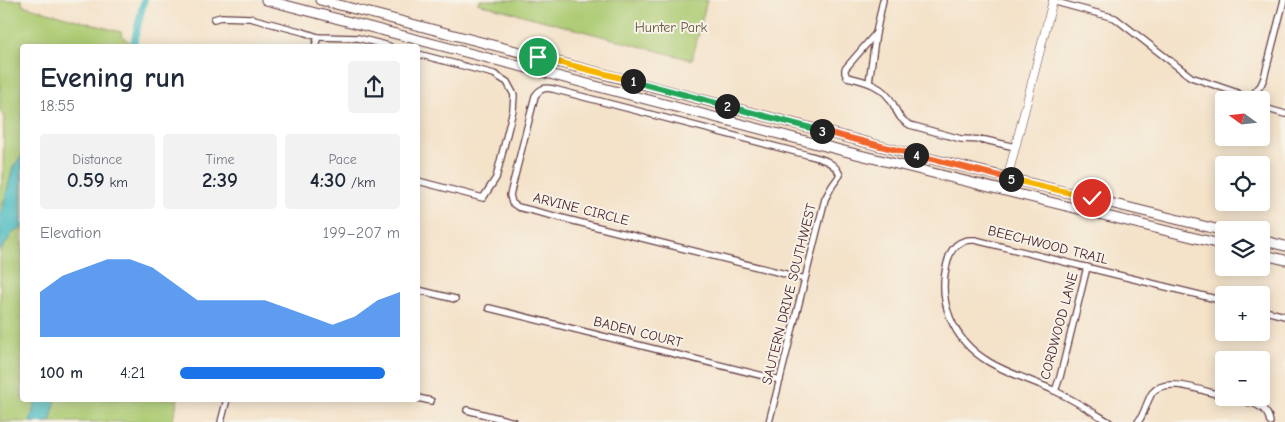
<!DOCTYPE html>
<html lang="en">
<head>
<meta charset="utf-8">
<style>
  body { margin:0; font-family:"Comic Neue",sans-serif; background:#f2f2f3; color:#1f2937; height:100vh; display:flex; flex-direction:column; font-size:19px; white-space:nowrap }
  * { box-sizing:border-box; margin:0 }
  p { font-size:16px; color:#747a83 }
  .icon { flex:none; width:28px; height:28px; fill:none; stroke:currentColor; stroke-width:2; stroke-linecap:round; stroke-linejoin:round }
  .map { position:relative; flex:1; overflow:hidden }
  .sheet { position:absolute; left:20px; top:44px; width:400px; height:358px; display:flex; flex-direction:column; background:#fff; border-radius:5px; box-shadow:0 2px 12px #0003 }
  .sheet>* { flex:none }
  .needle { width:32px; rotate:285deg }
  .controls { position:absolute; left:1215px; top:91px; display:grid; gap:10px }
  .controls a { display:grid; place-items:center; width:55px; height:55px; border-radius:5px; background:#fff; box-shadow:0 2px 12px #0003; font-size:25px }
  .pin { position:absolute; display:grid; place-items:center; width:42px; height:42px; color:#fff; margin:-21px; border:2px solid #fff; border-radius:50%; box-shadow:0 1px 5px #0007 }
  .km { position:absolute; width:25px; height:25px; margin:-12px; border-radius:50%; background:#222; color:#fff; font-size:14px; line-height:25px; text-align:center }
  .round { display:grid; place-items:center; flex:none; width:52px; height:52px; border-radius:5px; background:#f2f2f3 }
  .headline { display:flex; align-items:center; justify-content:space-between; height:85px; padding:0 20px }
  h1 { font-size:28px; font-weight:700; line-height:38px }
  .figures { display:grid; grid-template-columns:repeat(3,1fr); gap:8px; height:85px; padding:5px 20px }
  .figures div { display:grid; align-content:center; border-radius:5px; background:#f2f2f3; text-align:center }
  .figures b { font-size:21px; font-weight:700 }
  .figures small { font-size:14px; font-weight:400 }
  .figures p { font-size:14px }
  .chart { height:140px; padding:10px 20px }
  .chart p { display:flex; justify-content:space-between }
  .chart svg { width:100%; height:90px; margin-top:5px; fill:#1a73e8; opacity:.7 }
  ul { padding:0 20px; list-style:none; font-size:16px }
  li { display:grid; grid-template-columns:80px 60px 1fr; align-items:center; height:38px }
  li i { height:12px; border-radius:6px; background:#1a73e8 }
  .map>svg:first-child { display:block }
  .green { fill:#accb72; stroke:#7b754e }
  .water { fill:#4ebdc3; stroke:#4c6e77 }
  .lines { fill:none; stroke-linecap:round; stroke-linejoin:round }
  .canal { stroke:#4ebdc3; stroke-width:7 }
  .street-casing { stroke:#643c43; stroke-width:8 }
  .secondary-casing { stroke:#643c43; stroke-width:9 }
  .primary-casing { stroke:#643c43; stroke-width:11 }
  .street { stroke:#fff; stroke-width:5.5 }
  .secondary { stroke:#fff; stroke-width:8 }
  .primary { stroke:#fff; stroke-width:9 }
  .split-1-casing { stroke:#fff; stroke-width:10 }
  .split-2-casing { stroke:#fff; stroke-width:10 }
  .split-3-casing { stroke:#fff; stroke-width:10 }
  .split-4-casing { stroke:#fff; stroke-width:10 }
  .split-5-casing { stroke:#fff; stroke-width:10 }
  .split-6-casing { stroke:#fff; stroke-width:10 }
  .split-1 { stroke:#f5b400; stroke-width:6 }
  .split-2 { stroke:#22a559; stroke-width:6 }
  .split-3 { stroke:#22a559; stroke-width:6 }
  .split-4 { stroke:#f0652b; stroke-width:6 }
  .split-5 { stroke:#f0652b; stroke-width:6 }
  .split-6 { stroke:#f5b400; stroke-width:6 }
  .labels { text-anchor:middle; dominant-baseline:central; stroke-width:4; stroke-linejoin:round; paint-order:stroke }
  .park-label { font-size:14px; fill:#675340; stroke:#f7f3e8 }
  .street-label { font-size:14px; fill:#4a1f2b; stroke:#f7f3e8 }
</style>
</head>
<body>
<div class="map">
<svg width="1285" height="422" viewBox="0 0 1285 422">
  <rect width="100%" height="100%" fill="#f7f3e8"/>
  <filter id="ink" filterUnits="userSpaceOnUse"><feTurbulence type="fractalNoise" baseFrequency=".02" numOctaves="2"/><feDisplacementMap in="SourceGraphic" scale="10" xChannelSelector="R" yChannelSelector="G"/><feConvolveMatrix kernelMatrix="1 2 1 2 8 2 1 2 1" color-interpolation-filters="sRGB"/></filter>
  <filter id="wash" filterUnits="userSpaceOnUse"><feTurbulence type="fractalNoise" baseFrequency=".0096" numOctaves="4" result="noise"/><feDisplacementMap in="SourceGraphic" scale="20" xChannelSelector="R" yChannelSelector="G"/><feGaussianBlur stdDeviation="1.12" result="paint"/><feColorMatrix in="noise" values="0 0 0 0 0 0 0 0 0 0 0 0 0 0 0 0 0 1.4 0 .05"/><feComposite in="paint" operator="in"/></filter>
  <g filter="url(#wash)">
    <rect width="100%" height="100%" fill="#f4e2c9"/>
    <g class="green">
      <polygon points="0,0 22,0 22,5 121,32 125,39 136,46 22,46 22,399 178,399 172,422 0,422 0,187 3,180 4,116 0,111"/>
      <polygon points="480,0 707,0 692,60 477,3"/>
    </g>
    <g class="water">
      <polygon points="21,157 22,157 22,228 14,231 0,252 0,218 13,167"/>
      <polygon points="36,399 56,399 50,422 30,422"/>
    </g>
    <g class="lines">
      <polyline class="canal" points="133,46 144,0"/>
    </g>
  </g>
  <g filter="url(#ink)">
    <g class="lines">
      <g class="street-casing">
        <g id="street">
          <polyline points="1052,1 1115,18 1191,77 1235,92 1250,100"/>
          <polyline points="214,19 221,17 250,18 303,32 318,37 358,38 389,46"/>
          <path d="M876,33L845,69V73L847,77C866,81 884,86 893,104C898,114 900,120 910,125L961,139L985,140L1015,147"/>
          <polyline points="315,46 318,37"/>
          <polyline points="418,54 494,74 507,82 514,95 513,110 496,178 483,198 418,181"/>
          <polyline points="869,82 876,33 883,0"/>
          <polyline points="1249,99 1261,85 1264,78 1284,0"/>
          <polyline points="1261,107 1285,114"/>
          <polyline points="418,290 455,299"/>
          <polyline points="489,308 780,380"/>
          <polyline points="1261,310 1285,316"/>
          <polyline points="1055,391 1060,377 1087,267"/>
          <polyline points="418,398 431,401"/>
          <path d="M1228,398C1245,402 1267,402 1270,422"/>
          <polyline points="467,410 514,422"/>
          <polyline points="221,422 227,399"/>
          <path d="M769,422L776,395L825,199L832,186L840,175C834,160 818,158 804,154L553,89C544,87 540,89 535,96L510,195L512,203L518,207L805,279"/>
          <path d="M1109,422C1091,411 1074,400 1055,391C1034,381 1009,374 989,362C952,340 936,300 948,260C952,245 961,239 975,240L1224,301"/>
          <path d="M1138,422C1145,413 1146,403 1152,393C1165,375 1205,392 1224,396"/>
        </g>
      </g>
      <g class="secondary-casing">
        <polyline id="secondary" points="1004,191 1053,0"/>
      </g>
      <g class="primary-casing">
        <g id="primary">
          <polyline points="266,0 844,151 1224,245"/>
          <polyline points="320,0 903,152 1224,231"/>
          <polyline points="1261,240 1285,246"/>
          <polyline points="1261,254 1285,260"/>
        </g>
      </g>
      <use href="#street" class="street"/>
      <use href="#secondary" class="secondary"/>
      <use href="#primary" class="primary"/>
    </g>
  </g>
  <g class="lines" filter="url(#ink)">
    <g class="split-1-casing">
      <polyline id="split-1" points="538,57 633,81"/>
    </g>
    <g class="split-2-casing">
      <polyline id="split-2" points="633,81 727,106"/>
    </g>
    <g class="split-3-casing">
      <polyline id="split-3" points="727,106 822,131"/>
    </g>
    <g class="split-4-casing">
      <polyline id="split-4" points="822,131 916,155"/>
    </g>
    <g class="split-5-casing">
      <polyline id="split-5" points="916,155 1011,179"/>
    </g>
    <g class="split-6-casing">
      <polyline id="split-6" points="1011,179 1092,198"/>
    </g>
    <use href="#split-1" class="split-1"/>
    <use href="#split-2" class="split-2"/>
    <use href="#split-3" class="split-3"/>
    <use href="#split-4" class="split-4"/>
    <use href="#split-5" class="split-5"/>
    <use href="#split-6" class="split-6"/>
  </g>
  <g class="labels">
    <g class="park-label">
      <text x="671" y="27">Hunter Park</text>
    </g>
    <g class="street-label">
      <text transform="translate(581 209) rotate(14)">ARVINE CIRCLE</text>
      <text transform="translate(1048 245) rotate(14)">BEECHWOOD TRAIL</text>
      <text transform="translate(789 294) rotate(-76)">SAUTERN DRIVE SOUTHWEST</text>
      <text transform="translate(1059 326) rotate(-75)">CORDWOOD LANE</text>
      <text transform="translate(638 332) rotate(14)">BADEN COURT</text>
    </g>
  </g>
</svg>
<div class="controls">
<a><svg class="needle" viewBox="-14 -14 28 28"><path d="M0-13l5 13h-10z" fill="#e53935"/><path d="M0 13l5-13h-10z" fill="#747a83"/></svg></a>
<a><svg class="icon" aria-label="locate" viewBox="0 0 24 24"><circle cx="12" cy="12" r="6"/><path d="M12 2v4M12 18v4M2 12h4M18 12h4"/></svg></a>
<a><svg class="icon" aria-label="layers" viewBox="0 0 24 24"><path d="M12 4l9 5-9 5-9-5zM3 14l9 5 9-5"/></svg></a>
<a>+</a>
<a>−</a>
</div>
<div class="pin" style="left:538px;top:57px;background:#1e9e55"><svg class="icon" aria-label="arrive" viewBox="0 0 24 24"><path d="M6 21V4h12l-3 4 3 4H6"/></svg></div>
<div class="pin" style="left:1092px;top:198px;background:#d93025"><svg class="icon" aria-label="check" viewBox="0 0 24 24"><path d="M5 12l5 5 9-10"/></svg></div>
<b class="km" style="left:633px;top:81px">1</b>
<b class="km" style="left:727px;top:106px">2</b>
<b class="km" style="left:822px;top:131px">3</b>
<b class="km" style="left:916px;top:155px">4</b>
<b class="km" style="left:1011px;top:179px">5</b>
<section class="sheet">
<div class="headline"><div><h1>Evening run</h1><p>18:55</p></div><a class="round"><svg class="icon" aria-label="share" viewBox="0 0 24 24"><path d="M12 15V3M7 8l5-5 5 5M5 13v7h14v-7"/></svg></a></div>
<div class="figures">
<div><p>Distance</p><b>0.59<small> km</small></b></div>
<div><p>Time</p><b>2:39</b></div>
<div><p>Pace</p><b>4:30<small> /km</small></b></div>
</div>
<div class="chart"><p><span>Elevation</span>199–207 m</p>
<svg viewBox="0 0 160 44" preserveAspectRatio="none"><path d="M0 44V22L10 14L20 10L30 6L40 6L50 10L60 18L70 26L80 26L90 26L100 26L110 30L120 34L130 38L140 34L150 26L160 22V44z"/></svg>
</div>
<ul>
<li><b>100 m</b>4:21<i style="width:93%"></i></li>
</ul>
</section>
</div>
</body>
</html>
